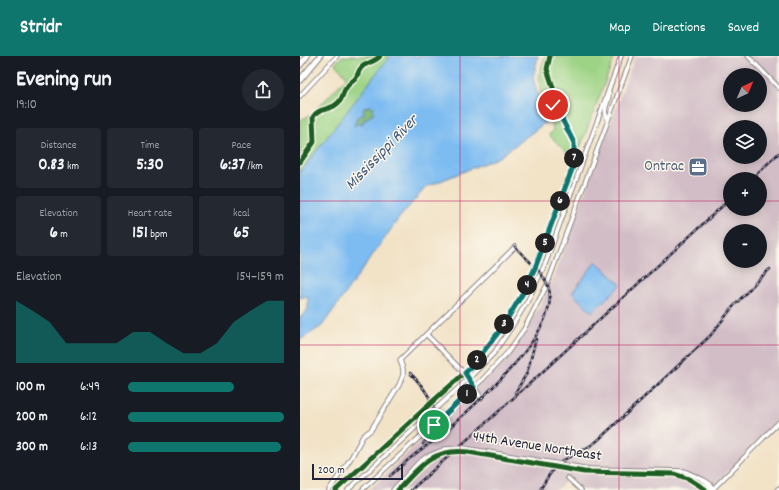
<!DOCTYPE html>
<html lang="en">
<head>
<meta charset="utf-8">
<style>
  body { margin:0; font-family:Dekko,sans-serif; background:#242831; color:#f1f3f6; height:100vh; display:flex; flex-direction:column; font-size:15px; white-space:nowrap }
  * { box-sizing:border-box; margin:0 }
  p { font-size:13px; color:#9ea1a6 }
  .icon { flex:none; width:22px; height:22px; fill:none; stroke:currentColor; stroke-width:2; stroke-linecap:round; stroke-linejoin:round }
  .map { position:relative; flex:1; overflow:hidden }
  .details { display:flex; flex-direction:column; background:#171b24; width:300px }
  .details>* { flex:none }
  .needle { width:26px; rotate:44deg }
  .controls { position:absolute; left:423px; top:12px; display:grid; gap:8px }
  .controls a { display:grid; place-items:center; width:44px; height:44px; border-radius:50%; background:#171b24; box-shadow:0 2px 10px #0003; font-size:20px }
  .scale { position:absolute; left:12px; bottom:10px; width:91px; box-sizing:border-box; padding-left:4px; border:2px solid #22223b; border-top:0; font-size:11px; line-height:14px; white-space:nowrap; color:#22223b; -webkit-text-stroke:3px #fbf7ec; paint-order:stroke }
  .pin { position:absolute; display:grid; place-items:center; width:34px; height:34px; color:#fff; margin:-17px; border:2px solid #fff; border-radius:50%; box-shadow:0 1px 4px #0007 }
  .km { position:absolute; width:20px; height:20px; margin:-10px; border-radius:50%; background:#222; color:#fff; font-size:11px; line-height:20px; text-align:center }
  .round { display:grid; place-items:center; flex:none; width:42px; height:42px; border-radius:21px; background:#242831 }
  .overview { display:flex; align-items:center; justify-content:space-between; height:68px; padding:0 16px }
  h1 { font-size:22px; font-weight:700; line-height:30px }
  .figures { display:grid; grid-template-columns:repeat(3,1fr); gap:6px; height:68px; padding:4px 16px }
  .figures div { display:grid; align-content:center; border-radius:4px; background:#242831; text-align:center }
  .figures b { font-size:17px; font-weight:700 }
  .figures small { font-size:11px; font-weight:400 }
  .figures p { font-size:11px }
  .chart { height:112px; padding:8px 16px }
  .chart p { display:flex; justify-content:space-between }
  .chart svg { width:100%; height:72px; margin-top:4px; fill:#0f766e; opacity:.7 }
  ul { padding:0 16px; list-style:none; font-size:13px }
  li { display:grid; grid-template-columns:64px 48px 1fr; align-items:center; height:30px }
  li i { height:10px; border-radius:5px; background:#0f766e }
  header { display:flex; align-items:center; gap:24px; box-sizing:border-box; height:56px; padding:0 20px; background:#0f766e; color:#fff }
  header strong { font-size:19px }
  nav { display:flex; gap:22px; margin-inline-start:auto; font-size:14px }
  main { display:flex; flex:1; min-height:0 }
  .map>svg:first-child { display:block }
  .industrial { fill:#d2bdc6; fill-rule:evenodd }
  .green { fill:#9dd385; stroke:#607a60 }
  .forest { fill:#7eb572; stroke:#506c56 }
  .water { fill:#7dbcf1; stroke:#506f96; fill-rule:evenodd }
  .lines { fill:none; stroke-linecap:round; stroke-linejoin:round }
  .minor-casing { stroke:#8a8281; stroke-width:5.5 }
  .highway-casing { stroke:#8a8281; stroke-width:7 }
  .minor { stroke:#fff; stroke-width:3.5 }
  .highway { stroke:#fff; stroke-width:5 }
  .rail-casing { stroke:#22223b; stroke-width:2.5 }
  .rail { stroke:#fbf7ec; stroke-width:1; stroke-dasharray:3; stroke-linecap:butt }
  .minor-bridge-casing { stroke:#8a8281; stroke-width:5.5; stroke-linecap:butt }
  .minor-bridge { stroke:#fff; stroke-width:3.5 }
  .cycleway-casing { stroke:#fbf7ec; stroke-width:8 }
  .cycleway { stroke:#1b5e20; stroke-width:5 }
  .route-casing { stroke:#fff; stroke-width:8 }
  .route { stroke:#0f766e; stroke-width:5 }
  .grid { fill:none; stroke:#c2185b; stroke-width:1; stroke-opacity:0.55 }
  .labels { text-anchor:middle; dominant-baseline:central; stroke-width:3; stroke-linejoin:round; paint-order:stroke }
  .service-label { font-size:15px; fill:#4e5e75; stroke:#fbf7ec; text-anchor:end }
  .street-label { font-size:15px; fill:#22223b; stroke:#fbf7ec }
  .water-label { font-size:16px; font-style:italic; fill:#42587b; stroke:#fbf7ec }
</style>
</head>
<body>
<header>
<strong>Stridr</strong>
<nav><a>Map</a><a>Directions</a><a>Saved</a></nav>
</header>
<main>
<section class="details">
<div class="overview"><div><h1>Evening run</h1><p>19:10</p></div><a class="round"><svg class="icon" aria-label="share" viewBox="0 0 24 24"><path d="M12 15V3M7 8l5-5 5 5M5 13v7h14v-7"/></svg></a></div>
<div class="figures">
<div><p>Distance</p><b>0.83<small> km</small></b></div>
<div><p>Time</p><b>5:30</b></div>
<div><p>Pace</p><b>6:37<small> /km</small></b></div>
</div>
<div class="figures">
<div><p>Elevation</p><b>6<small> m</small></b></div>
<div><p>Heart rate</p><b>151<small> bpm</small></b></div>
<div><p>kcal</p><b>65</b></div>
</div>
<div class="chart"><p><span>Elevation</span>154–159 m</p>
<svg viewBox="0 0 160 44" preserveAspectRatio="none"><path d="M0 44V6L10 12L20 19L30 32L40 32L50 32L60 32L70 25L80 25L90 32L100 38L110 38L120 32L130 19L140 12L150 6L160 6V44z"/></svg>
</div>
<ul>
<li><b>100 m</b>6:49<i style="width:68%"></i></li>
<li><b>200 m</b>6:12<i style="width:100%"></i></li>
<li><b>300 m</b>6:13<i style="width:98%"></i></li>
</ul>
</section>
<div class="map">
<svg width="479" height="434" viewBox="0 0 479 434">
  <rect width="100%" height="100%" fill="#fbf7ec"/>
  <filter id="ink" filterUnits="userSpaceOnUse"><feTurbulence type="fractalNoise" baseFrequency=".025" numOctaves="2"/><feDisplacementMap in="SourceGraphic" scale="8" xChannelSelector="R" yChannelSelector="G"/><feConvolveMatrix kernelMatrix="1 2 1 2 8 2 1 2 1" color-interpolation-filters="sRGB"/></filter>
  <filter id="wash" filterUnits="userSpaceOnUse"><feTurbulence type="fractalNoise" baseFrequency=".012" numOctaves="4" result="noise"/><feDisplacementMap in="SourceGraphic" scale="16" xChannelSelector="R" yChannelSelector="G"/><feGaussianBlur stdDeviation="0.9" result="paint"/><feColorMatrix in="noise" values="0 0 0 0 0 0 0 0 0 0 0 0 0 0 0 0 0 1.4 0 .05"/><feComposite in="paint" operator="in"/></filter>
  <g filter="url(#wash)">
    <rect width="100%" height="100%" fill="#f2e3c7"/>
    <path class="industrial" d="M335,0H479V362L410,434H283L268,423L257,434H69L196,312L214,291L241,248L251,228ZM430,19H460V49H430ZM430,71H460V101H430ZM430,123H460V153H430ZM430,175H460V205H430Z"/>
    <g class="green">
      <polygon points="42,0 90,0 0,116 0,64 11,59 47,21 35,8"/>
      <polygon points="246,0 315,0 275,105 249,79 253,74 252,68 243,52 241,41 239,18"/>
    </g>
    <polygon class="forest" points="71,50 74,51 73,58 63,65 63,68 53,70 57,61 65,51"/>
    <g class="water">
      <path d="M90,0H238L233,22L246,66L199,101L126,131L99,162L22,270L0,284V262L8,253V240L0,242V116ZM71,50L74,51L73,58L63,65V68L59,67L54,70L57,61L64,58L63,54L65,51Z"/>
      <polygon points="296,205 321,229 292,256 272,237"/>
    </g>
  </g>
  <g filter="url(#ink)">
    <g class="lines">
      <g class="minor-casing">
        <g id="minor">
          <polyline points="448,0 479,32"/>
          <polyline points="0,40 37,0"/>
          <path d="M308,63C301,54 310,46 309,36"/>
          <polyline points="127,279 169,322 181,342"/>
          <polyline points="290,413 384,415 404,424 410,428 413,433"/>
          <polyline points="377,416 393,423 413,433"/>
          <polyline points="268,422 281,434"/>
          <polyline points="29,434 51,402 63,380 71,374 99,329 103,319 103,313 100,304 215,191"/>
          <polyline points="48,434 169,322 194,297 211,272 227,246 246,206 321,0"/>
          <polyline points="62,434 182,324 208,296 224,273 247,229 332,0"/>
          <polyline points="93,434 118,407 126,401"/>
          <polyline points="412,434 479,366"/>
          <polyline points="477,434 479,432"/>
        </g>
      </g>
      <g class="highway-casing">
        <g id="highway">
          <polyline points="0,9 7,0"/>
          <polyline points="0,24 20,0"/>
        </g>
      </g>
      <use href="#minor" class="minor"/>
      <use href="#highway" class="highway"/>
      <g class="rail-casing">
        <g id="rail">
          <polyline points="451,123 479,97"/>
          <path d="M110,317C131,338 146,362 123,388"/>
          <polyline points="215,337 227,317 236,283"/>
          <path d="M90,420C98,413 105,406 113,400C122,392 133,386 142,378C173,351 260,277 249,233C244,216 226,203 215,191"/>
          <polyline points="111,434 238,320 430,143"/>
          <path d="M240,434C246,423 253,411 264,404C275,397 286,394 297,385L410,280L432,252L457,225L470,213"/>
        </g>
      </g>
      <use href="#rail" class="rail"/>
      <g class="minor-bridge-casing">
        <polyline id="minor-bridge" points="126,401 145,393 164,392 290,413"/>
      </g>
      <use href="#minor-bridge" class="minor-bridge"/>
      <g class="cycleway-casing">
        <g id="cycleway">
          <path d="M0,106L14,86L13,61C17,53 27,54 34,50C44,44 41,39 46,32C48,28 52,26 55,23C58,20 58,15 61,12C66,6 74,7 80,0"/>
          <polyline points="36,434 132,346 169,313 201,273 228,228 275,105 274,87 264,67 252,47 253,31 247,13 250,0"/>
          <path d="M98,434C119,411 133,392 168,396L284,416L374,418L389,423L405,433"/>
        </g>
      </g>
      <use href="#cycleway" class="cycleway"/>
    </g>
  </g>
  <g class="lines" filter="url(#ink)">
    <g class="route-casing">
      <polyline id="route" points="134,369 174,331 165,317 173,309 201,273 223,237 235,212 274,108 274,87 262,63 253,49"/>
    </g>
    <use href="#route" class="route"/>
  </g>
  <path class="grid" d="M160,0V434M319,0V434M0,145H430M460,145H479M0,289H479"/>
  <defs>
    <g id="office-square" transform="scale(1)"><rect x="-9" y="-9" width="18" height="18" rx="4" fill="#5c6f8a" stroke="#fbf7ec"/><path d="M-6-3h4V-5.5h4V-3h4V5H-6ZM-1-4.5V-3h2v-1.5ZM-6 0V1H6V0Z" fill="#fff"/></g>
  </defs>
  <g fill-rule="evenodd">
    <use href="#office-square" x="398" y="111"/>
  </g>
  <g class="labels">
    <g class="service-label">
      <text x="384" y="111">Ontrac</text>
    </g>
    <g class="street-label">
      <text transform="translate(237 391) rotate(9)">44th Avenue Northeast</text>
    </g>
    <g class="water-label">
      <text transform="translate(82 97) rotate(-46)">Mississippi River</text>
    </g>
  </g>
</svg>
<div class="controls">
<a><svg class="needle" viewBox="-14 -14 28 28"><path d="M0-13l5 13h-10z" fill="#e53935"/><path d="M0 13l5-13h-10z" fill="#9ea1a6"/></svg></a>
<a><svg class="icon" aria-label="layers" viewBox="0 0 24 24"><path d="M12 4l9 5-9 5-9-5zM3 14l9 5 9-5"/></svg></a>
<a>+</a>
<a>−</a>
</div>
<div class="scale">200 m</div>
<div class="pin" style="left:134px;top:369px;background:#1e9e55"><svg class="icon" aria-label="arrive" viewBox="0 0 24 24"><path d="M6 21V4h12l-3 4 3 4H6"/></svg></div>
<div class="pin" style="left:253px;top:49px;background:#d93025"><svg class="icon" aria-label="check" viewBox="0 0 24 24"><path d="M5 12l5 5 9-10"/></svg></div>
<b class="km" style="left:167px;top:338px">1</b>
<b class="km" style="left:177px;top:304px">2</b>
<b class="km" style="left:204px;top:268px">3</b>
<b class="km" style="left:227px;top:229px">4</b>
<b class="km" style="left:245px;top:187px">5</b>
<b class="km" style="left:260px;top:145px">6</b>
<b class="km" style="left:274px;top:102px">7</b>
</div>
</main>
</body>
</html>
